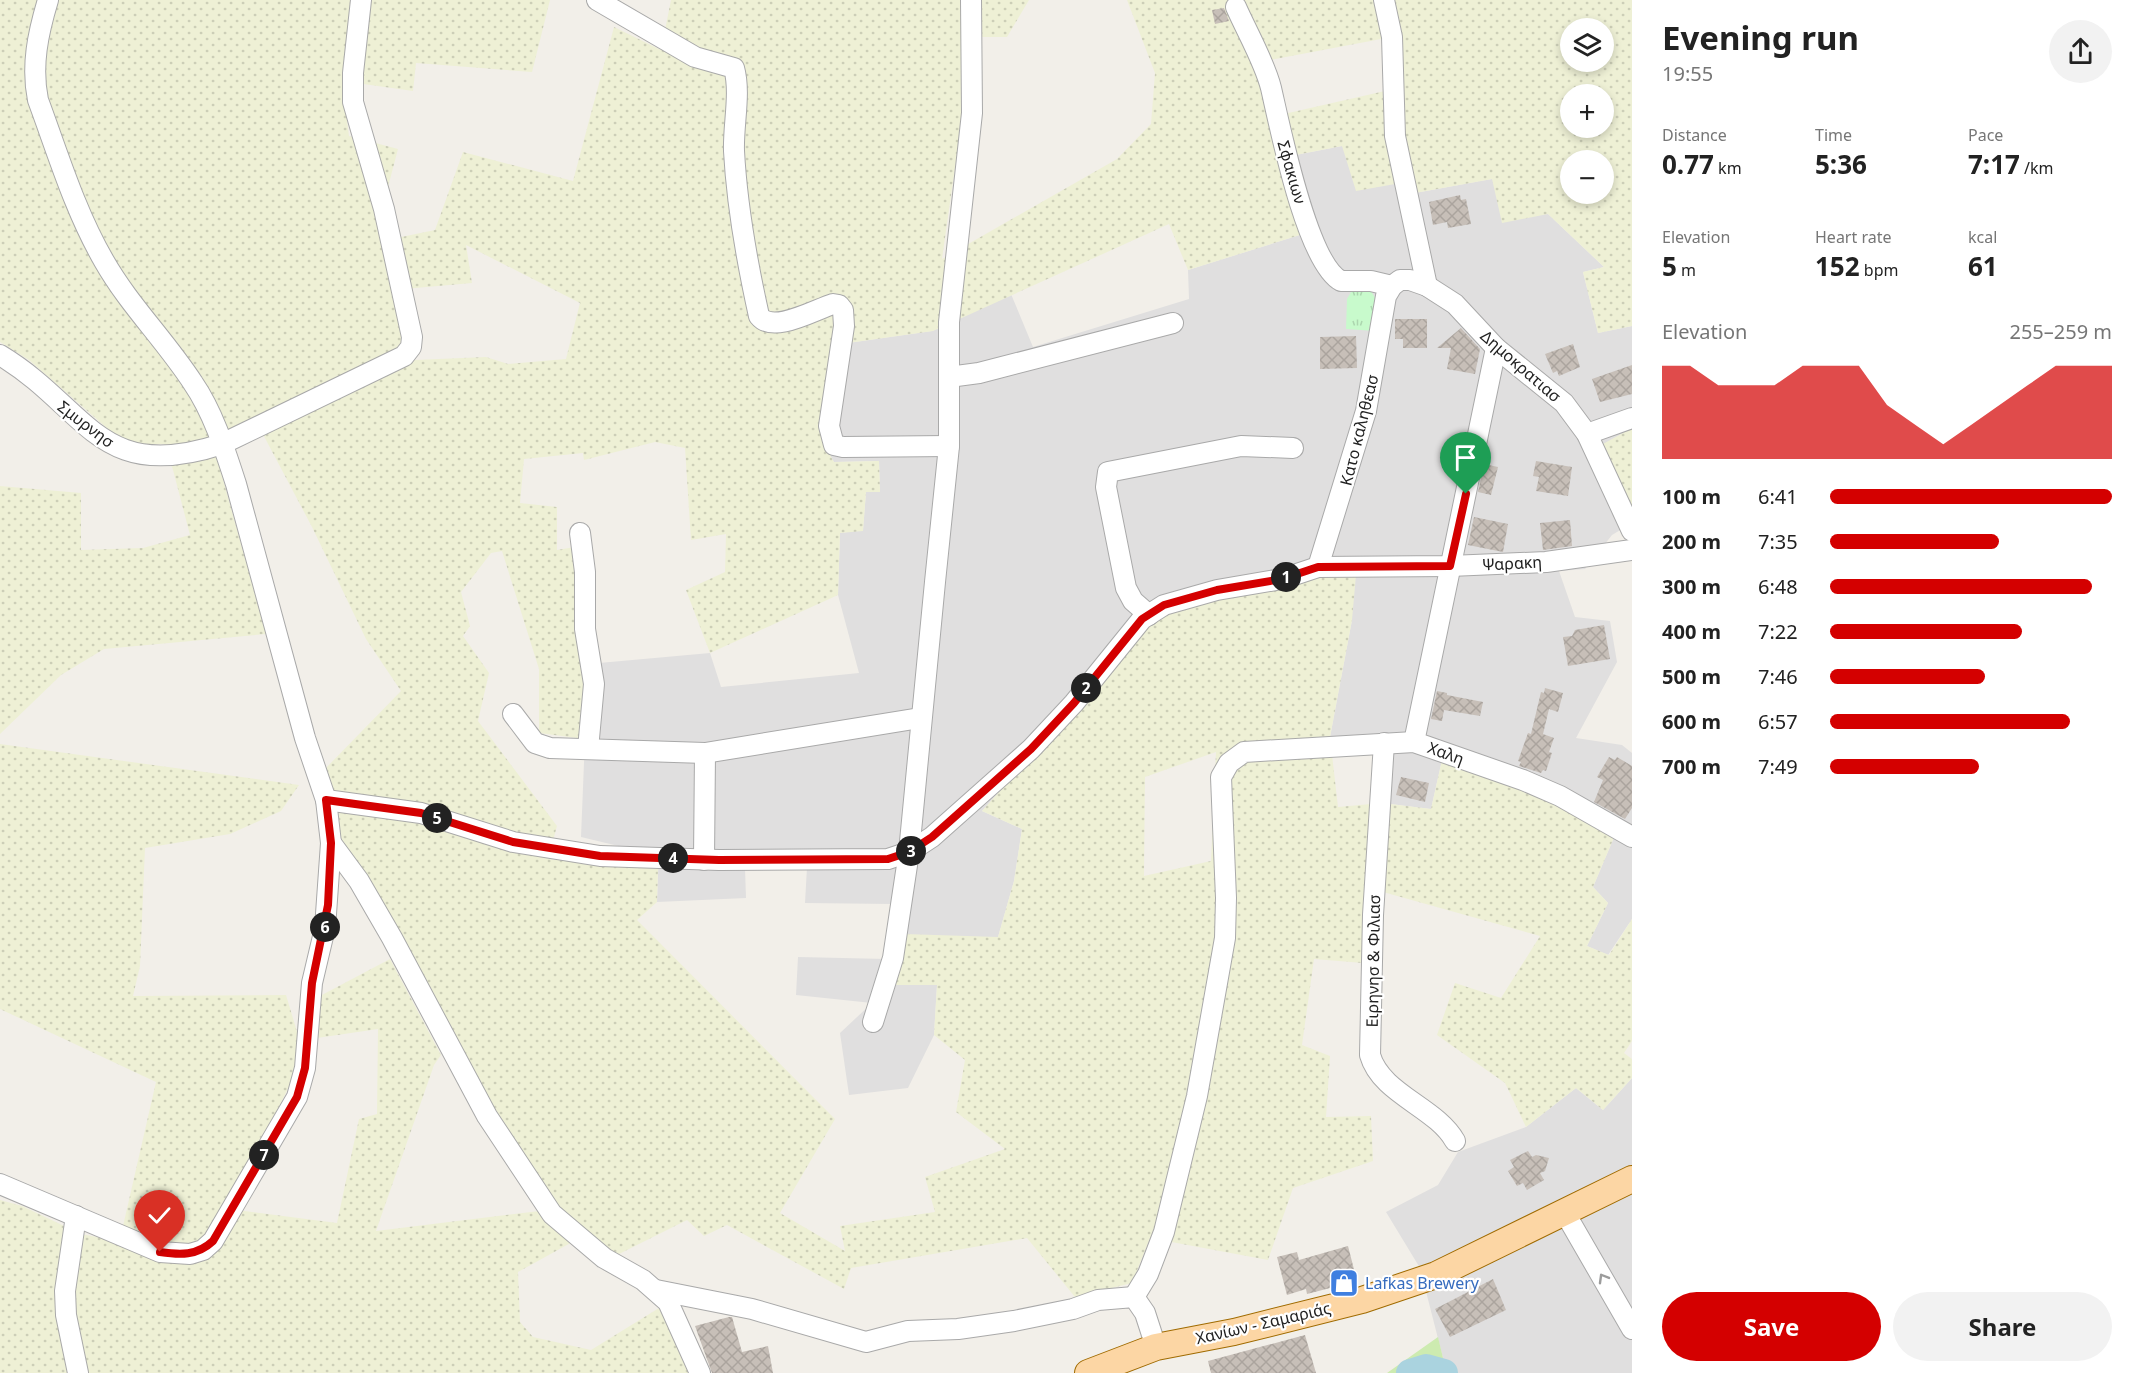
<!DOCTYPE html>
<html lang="en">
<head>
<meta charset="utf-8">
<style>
  body { margin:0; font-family:"Noto Sans",sans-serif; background:#f2f2f2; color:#222; height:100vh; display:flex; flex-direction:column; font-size:22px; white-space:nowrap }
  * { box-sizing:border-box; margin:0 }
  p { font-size:20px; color:#767676 }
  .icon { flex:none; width:33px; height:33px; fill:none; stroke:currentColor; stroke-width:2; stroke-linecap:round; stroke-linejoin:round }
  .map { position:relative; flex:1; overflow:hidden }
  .sheet { display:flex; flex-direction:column; background:#fff; width:510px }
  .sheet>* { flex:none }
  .buttons { position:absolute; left:1560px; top:18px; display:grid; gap:12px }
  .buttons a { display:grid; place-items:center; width:54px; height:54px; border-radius:50%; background:#fff; box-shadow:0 3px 9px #0003; font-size:30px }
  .pin { position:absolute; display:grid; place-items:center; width:51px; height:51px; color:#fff; margin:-62px -26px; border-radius:50% 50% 50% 0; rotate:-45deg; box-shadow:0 0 6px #0007 }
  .pin .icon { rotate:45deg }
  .km { position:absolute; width:30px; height:30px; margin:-15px; border-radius:50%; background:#222; color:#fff; font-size:16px; line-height:30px; text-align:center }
  .round { display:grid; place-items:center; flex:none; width:63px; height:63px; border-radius:32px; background:#f2f2f2 }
  .headline { display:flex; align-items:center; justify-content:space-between; height:102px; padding:0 30px }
  h1 { font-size:33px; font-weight:700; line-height:45px }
  .metrics { display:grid; grid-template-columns:repeat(3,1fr); gap:9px; height:102px; padding:6px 30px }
  .metrics div { display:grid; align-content:center }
  .metrics b { font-size:26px; font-weight:700 }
  .metrics small { font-size:16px; font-weight:400 }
  .metrics p { font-size:16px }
  .chart { height:168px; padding:12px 30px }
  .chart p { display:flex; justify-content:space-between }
  .chart svg { width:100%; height:108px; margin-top:6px; fill:#d40000; opacity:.7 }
  .primary-button { display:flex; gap:12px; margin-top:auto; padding:12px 30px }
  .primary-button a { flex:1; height:69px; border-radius:36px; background:#d40000; color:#fff; font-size:24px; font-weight:700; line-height:69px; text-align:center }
  .primary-button a+a { background:#f2f2f2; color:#222 }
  ul { padding:0 30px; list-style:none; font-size:20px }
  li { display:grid; grid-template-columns:96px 72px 1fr; align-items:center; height:45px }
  li i { height:15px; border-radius:8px; background:#d40000 }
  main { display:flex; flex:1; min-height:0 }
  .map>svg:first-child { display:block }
  .residential { fill:#e0dfdf }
  .farmland { fill:url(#farmland-dots); fill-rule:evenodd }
  .grass { fill:#cdebb0 }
  .park { fill:url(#park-tufts) }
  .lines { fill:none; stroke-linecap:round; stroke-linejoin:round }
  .river { stroke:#aad3df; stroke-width:28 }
  .building { fill:url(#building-cross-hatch) }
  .minor-casing { stroke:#a9a9a9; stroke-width:22 }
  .major-casing { stroke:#a06b00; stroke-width:28 }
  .minor { stroke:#fff; stroke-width:20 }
  .major { stroke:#fcd6a4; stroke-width:26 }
  .oneway { stroke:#9c9c9c }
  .route-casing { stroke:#fff; stroke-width:12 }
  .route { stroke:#d40000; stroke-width:8 }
  .labels { text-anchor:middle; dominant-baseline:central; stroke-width:4.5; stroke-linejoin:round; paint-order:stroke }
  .street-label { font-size:16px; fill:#222; stroke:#fff }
  .shop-label { font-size:16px; fill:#366cbe; stroke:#fff; text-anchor:start }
</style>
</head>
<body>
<main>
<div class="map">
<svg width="1632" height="1373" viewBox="0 0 1632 1373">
  <defs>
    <pattern id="farmland-dots" width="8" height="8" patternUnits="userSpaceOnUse" patternTransform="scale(1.5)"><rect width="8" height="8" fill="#eef0d5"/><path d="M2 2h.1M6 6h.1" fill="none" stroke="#ccceb7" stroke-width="1.8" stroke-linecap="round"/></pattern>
    <pattern id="park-tufts" width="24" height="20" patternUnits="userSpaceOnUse" patternTransform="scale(1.5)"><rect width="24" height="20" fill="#c8facc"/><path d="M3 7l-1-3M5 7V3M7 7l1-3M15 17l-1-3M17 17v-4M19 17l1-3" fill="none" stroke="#acd6af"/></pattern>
    <pattern id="building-cross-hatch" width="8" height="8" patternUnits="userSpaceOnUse" patternTransform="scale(1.5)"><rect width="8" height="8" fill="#c7bfb8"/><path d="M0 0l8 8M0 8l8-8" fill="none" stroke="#aba49e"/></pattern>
  </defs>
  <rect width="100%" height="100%" fill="#f2efe9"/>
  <g class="residential">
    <polygon points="1342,146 1412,181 1415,193 1492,179 1548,214 1604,267 1583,272 1598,333 1632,326 1632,523 1612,535 1585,569 1559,571 1575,617 1610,621 1617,662 1576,738 1622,745 1632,753 1632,919 1608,955 1587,946 1608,903 1593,887 1615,835 1442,760 1431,809 1382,803 1384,737 1330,737 1352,620 1056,730 982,811 1022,829 1014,881 998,937 937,985 934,1035 908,1088 849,1095 840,1033 872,1003 796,995 798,957 887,959 892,904 805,903 807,867 745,868 746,898 657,902 659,848 631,849 581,837 588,664 710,653 721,687 859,673 838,595 840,533 863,530 866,492 880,492 879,461 834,462 822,441 834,345 932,331 1011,294 1033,347 1189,299 1188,270 1303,234 1280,158"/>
    <polygon points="1632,1078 1632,1373 1454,1373 1443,1358 1420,1268 1386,1212 1438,1185 1458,1152 1526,1127 1576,1088 1603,1110"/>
  </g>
  <g class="farmland">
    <path d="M0,0H550L532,72L416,63L413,91L342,81L349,136L398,149L379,221L382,241L435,230L463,152L573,181L614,27L661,50L671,0H1029L1007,37H979L962,118L942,259L1117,159L1151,124L1155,73L1127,0H1632V326L1598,333L1583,272L1604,267L1548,214L1502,223L1492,179L1415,193L1412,181L1356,191L1342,146L1280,158L1303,234L1188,270L1169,224L933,331L834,345L822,441L834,462L879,461L880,492H866L863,531L840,533L838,595L710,653L686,590L725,572L726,534L691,540L685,448L655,442L584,460L583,453L524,459L520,503L557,507V550L575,547L588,664L585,739L539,733V669L502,551L491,553L461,592L470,626L463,636L489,673L478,721L557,826L548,859L658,869L657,902L637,920L835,1119L780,1213L845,1251L840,1226L935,1212L925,1177L1005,1149L956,1112L965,1060L934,1035L937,985H895L904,934L998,937L1014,881L1022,829L982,811L1110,666L1161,614L1325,573L1356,575L1352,620L1330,737L1338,807L1382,803L1431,809L1442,760L1511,782L1615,835L1593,887L1608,903L1587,946L1609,955L1632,919V1041L1624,1053L1632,1059V1078L1603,1110L1576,1088L1526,1127L1505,1083L1437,1035L1455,983L1501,998L1540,936L1383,892L1364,893L1363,963L1314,959L1302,1045L1330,1056L1326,1117L1371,1116L1373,1161L1293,1188L1268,1260L1150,1238L1132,1283L1075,1297L1027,1238L851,1268L844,1289L727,1225L704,1236L687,1220L615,1256L585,1235L518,1272L520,1322L533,1337L591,1350L659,1308L690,1373H0V1200L22,1206L81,1234L107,1239L123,1226L156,1082L0,1009V744L299,785L281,811L230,834L145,848L140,966L133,996L286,995L298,1035L295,1074L261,1144L220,1208L337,1223L359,1119L377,1114L378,1029L317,1038L320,996L390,959L441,1055L434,1065L376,1231L556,1209L498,1122L338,846L323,771L401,691L366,639L312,527L257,423L216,454L266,634L104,649L61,675L0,734V486L81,493V550L143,548L190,535L173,470L164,444L137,445L116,436L29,360L0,342ZM1570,28H1604V62H1570ZM1397,36L1398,88L1284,114L1270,60ZM1570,94H1604V128H1570ZM1570,160H1604V194H1570ZM466,245L580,303L566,359L508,364L486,357L415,360L405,342L393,290L472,283ZM1216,752L1211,861L1144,876L1145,777Z"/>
    <polygon points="1632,428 1632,509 1601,445"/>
  </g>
  <polygon class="grass" points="1438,1337 1443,1358 1454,1373 1387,1373"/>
  <polygon class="park" points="1359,290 1371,291 1377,301 1375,331 1346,329 1347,299 1351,292"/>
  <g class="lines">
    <polyline class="river" points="1410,1373 1426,1368 1444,1373"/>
  </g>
  <g class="building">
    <polygon points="1224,8 1229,21 1215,24 1212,10"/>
    <polygon points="1460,195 1461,200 1466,199 1471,224 1448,228 1447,222 1433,225 1429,202"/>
    <polygon points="1395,319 1427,319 1427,348 1403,348 1403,339 1395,339"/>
    <polygon points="1461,328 1480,349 1475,374 1447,369 1451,348 1437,348"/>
    <polygon points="1356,336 1357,368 1320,369 1320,337"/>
    <polygon points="1573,344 1580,367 1559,376 1557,371 1553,373 1545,354"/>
    <polygon points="1632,365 1632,394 1600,402 1592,379"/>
    <polygon points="1536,461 1572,467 1568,496 1536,491 1539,477 1533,476"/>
    <polygon points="1484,464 1498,467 1491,495 1478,492"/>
    <polygon points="1474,517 1508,524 1503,552 1468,545"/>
    <polygon points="1570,520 1572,546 1543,550 1540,523"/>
    <polygon points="1604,625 1610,659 1568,666 1563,637 1572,636 1575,630"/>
    <polygon points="1545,688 1563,693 1558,712 1549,709 1543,734 1554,738 1549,752 1552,753 1546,771 1543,770 1541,773 1519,766 1521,762 1518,761 1528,733 1531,734 1541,692 1544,693"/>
    <polygon points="1437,691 1447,693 1447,695 1483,702 1480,716 1444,710 1442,721 1431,719"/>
    <polygon points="1609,757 1615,760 1617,757 1632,766 1632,808 1625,819 1594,802 1603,780 1597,777"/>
    <polygon points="1401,777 1429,783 1425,802 1396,795"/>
    <polygon points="1528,1151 1532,1157 1536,1155 1549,1158 1545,1171 1540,1173 1544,1180 1527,1190 1523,1183 1517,1186 1508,1171 1514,1167 1510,1160"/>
    <polygon points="1348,1246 1357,1281 1307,1294 1306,1289 1287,1295 1277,1257 1297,1252 1299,1260"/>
    <polygon points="1493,1279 1506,1310 1450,1337 1435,1309"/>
    <polygon points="729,1317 732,1317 742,1352 768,1346 773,1373 712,1373 695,1326"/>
    <polygon points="1305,1335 1316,1373 1211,1373 1208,1361"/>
  </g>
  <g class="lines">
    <g class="minor-casing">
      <g id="minor">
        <path d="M597,0L695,57L734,68C741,93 733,125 734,151C737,207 747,262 759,316C773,334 814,310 833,304L839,305L843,310L844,326L829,426L834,445L843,447L949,446"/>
        <polyline points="1384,0 1392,37 1395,136 1427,286"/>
        <path d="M1236,7C1247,32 1265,63 1271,88C1280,127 1307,263 1341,281H1371L1392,286"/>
        <path d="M0,355C88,408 98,485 222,444L404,356L411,347L412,337L384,209L353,102V73L361,0"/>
        <polyline points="949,377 979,373 1173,323"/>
        <polyline points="1587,434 1632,418"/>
        <polyline points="580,533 585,572 585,629 594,684 588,749"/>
        <polyline points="1318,567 1366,411 1386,296 1392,286 1400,280 1410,280 1427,286 1455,304 1496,348 1564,403 1587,434 1632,531"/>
        <polyline points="1149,615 1133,601 1126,588 1106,487 1108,472 1241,446 1293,448"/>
        <polyline points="513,714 535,743 550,748 705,753 920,718"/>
        <polyline points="1414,742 1496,348"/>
        <path d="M1384,743L1373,915L1370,1055C1381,1094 1436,1107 1455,1141"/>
        <polyline points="326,800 421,813 513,842 600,856 719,860 888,859 909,852 932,837 1031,749 1074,703 1142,619 1164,605 1217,590 1282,579 1318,567 1450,566 1546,562 1632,550"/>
        <polyline points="331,843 359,881 392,938 487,1116 552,1214 604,1258 643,1280 668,1302 700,1373"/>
        <polyline points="704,860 705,753"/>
        <polyline points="873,1022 893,958 909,852 935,582 949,446 949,322 972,113 971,0"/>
        <path d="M0,1184L160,1252L190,1254L203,1250L213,1241L297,1097L305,1068L312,983L325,928L331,843L326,800L305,738L236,484C225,450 213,412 193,383C165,340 129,305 104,261C75,211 58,154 38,100C31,66 38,33 48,0"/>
        <polyline points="1565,1213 1632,1329"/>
        <polyline points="76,1216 65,1291 66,1315 78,1373"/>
        <polyline points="656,1290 752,1309 866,1342 908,1331 958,1329 1014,1321 1073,1309 1098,1300 1134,1297 1145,1313 1156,1347"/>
        <polyline points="1134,1297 1148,1274 1164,1232 1197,1096 1225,938 1226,898 1221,777 1229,763 1244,752 1414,742 1523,780 1560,796 1632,837"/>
      </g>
    </g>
    <g class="major-casing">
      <polyline id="major" points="1088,1373 1156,1347 1234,1332 1362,1300 1436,1275 1632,1179"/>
    </g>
    <use href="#minor" class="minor"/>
    <use href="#major" class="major"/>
  </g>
  <defs><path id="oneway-chevron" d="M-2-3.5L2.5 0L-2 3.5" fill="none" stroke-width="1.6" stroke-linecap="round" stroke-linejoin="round" transform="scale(1.5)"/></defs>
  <use class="oneway" href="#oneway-chevron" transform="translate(1603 1278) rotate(-120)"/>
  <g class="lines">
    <g class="route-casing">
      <path id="route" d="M160,1252C180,1255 197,1256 213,1241L297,1097L305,1068L312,983L328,905L331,843L326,800L421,813L513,842L600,856L719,860L888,859L909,852L932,837L1031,749L1074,703L1142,619L1164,605L1217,590L1282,579L1318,567L1450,566L1466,494"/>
    </g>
    <use href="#route" class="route"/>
  </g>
  <defs>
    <g id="shop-square" transform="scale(1.5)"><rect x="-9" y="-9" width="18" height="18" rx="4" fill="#3f7fe0" stroke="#fff"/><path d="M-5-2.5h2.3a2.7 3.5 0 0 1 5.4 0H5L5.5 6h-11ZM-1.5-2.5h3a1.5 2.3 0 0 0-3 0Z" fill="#fff"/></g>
  </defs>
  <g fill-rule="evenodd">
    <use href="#shop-square" x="1344" y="1283"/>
  </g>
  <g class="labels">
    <g class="street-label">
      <text transform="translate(1292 172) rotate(74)">Σφακιων</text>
      <text transform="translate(1521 366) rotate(41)">Δημοκρατιασ</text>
      <text transform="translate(86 424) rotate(37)">Σμυρνησ</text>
      <text transform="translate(1359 430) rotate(-76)">Κατο καληθεασ</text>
      <text transform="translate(1512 563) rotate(-3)">Ψαρακη</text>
      <text transform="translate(1446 753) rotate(20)">Χαλη</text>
      <text transform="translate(1373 961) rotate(-89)">Ειρηνησ &amp; Φιλιασ</text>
      <text transform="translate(1263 1323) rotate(-13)">Χανίων - Σαμαριάς</text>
    </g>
    <g class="shop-label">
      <text x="1365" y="1283">Lafkas Brewery</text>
    </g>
  </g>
</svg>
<div class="buttons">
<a><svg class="icon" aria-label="layers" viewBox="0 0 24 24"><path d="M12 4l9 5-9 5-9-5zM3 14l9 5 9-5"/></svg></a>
<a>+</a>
<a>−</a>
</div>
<div class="pin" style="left:1466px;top:494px;background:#1e9e55"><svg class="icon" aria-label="arrive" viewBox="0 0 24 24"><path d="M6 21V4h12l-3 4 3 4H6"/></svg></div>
<div class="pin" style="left:160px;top:1252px;background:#d93025"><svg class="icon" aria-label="check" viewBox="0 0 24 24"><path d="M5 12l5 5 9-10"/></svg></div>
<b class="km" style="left:1286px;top:577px">1</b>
<b class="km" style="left:1086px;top:688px">2</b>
<b class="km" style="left:911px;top:851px">3</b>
<b class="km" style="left:673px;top:858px">4</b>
<b class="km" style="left:437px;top:818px">5</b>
<b class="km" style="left:325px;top:927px">6</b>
<b class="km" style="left:264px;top:1155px">7</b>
</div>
<section class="sheet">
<div class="headline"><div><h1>Evening run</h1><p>19:55</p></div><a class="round"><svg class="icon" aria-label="share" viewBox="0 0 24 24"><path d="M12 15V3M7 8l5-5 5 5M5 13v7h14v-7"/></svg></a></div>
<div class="metrics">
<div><p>Distance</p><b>0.77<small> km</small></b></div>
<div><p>Time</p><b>5:36</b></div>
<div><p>Pace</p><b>7:17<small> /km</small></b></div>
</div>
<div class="metrics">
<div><p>Elevation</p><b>5<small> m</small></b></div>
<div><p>Heart rate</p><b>152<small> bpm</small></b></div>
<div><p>kcal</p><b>61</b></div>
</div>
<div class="chart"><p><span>Elevation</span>255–259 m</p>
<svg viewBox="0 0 160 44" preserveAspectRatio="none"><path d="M0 44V6L10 6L20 14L30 14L40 14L50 6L60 6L70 6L80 22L90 30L100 38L110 30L120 22L130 14L140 6L150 6L160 6V44z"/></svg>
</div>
<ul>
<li><b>100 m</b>6:41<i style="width:100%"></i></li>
<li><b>200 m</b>7:35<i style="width:60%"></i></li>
<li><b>300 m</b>6:48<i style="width:93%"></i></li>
<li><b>400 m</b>7:22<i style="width:68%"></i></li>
<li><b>500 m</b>7:46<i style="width:55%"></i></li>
<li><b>600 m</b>6:57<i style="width:85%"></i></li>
<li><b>700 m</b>7:49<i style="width:53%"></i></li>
</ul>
<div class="primary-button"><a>Save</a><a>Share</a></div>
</section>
</main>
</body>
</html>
